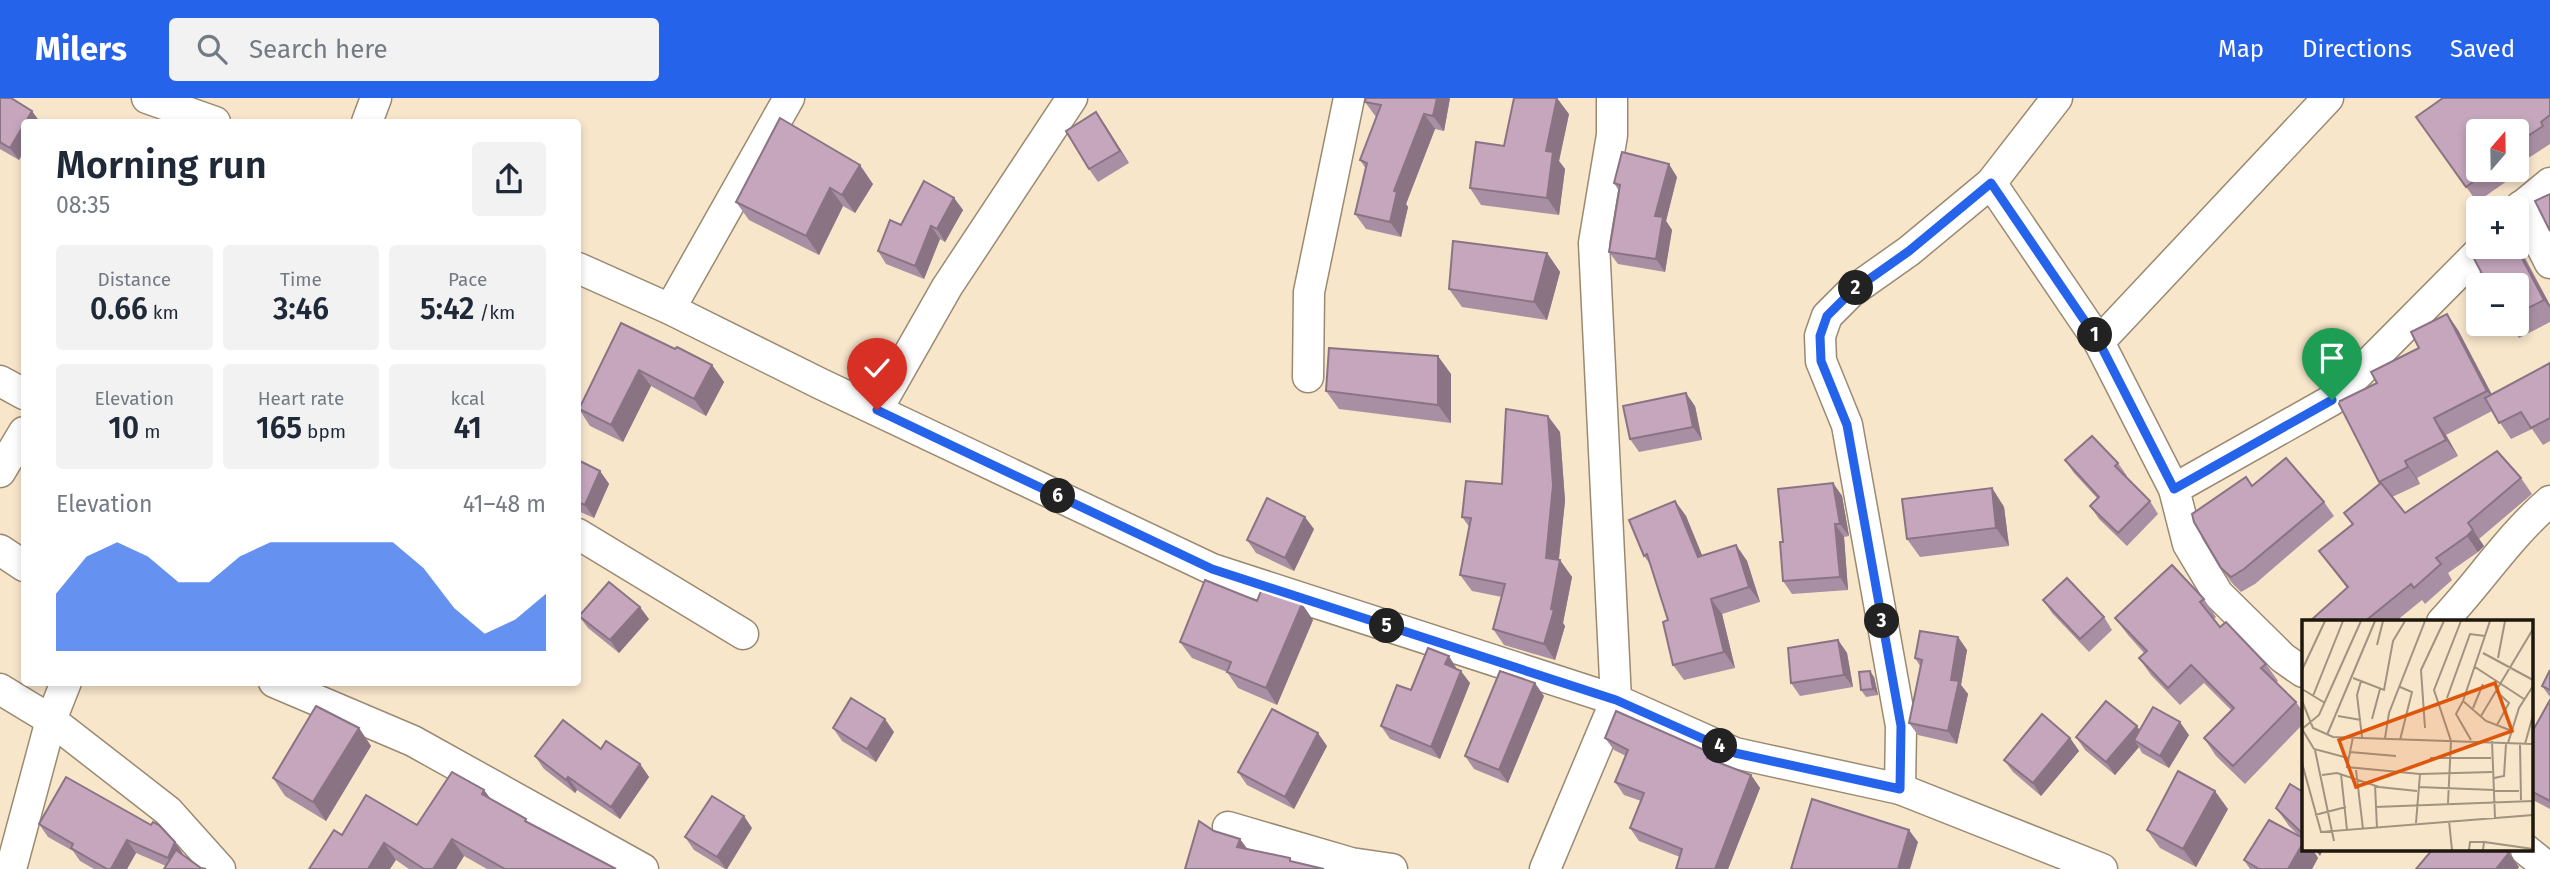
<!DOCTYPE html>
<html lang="en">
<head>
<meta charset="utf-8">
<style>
  body { margin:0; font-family:"Fira Sans",sans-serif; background:#f2f2f3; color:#1f2937; height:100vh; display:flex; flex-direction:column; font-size:26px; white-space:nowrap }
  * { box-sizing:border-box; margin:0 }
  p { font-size:23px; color:#747a83 }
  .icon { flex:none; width:38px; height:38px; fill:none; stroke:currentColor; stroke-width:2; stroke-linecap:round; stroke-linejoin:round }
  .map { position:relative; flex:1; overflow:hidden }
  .panel { position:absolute; left:21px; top:21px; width:560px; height:567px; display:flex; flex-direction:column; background:#fff; border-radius:7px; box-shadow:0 4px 10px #0003 }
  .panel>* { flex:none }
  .needle { width:46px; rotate:20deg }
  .controls { position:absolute; left:2466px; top:21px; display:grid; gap:14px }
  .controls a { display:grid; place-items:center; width:63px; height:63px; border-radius:7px; background:#fff; box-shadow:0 4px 10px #0003; font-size:35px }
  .pin { position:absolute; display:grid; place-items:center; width:60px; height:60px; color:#fff; margin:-72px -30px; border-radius:50% 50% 50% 0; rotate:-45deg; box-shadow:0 0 7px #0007 }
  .pin .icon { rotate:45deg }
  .km { position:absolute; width:35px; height:35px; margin:-18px; border-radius:50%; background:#222; color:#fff; font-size:19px; line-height:35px; text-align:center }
  .round { display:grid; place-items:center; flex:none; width:74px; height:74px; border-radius:7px; background:#f2f2f3 }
  .head { display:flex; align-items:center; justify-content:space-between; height:119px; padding:0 35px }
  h1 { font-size:38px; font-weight:600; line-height:52px }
  .figures { display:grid; grid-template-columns:repeat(3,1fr); gap:10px; height:119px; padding:7px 35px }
  .figures div { display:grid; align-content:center; border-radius:7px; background:#f2f2f3; text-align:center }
  .figures b { font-size:30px; font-weight:600 }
  .figures small { font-size:19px; font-weight:400 }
  .figures p { font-size:19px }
  .chart { height:196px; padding:14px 35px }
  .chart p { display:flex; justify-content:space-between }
  .chart svg { width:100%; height:126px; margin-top:7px; fill:#2563eb; opacity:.7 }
  header { display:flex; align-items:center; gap:42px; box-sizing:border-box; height:98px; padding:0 35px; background:#2563eb; color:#fff }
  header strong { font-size:33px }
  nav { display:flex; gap:38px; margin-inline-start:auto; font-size:24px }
  .search { width:490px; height:63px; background:#f2f2f3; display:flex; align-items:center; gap:18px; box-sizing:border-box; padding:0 24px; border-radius:7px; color:#747a83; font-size:26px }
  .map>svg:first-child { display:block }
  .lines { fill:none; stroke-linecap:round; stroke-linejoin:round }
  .minor-casing { stroke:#9a8a71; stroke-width:33 }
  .minor { stroke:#fff; stroke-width:30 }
  .wall { fill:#a98fa3 }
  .shaded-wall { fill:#8a7484 }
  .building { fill:#c5a6bd; stroke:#8a7484; stroke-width:2 }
  .route-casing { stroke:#fff; stroke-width:14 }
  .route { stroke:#2563eb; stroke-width:9 }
  .inset-road { fill:none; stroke:#a0937f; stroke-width:2 }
  .view { fill:#de560c; fill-opacity:0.15; stroke:#de560c; stroke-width:3.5 }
  .inset-edge { fill:none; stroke:#1d170d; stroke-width:3.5 }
</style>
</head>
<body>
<header>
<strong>Milers</strong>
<div class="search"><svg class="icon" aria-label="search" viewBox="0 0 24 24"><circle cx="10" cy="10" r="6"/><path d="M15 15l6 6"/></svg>Search here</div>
<nav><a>Map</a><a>Directions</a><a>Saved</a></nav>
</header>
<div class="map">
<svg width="2550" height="771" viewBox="0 0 2550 771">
  <rect width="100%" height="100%" fill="#f8e6cb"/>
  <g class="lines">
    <g class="minor-casing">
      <g id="minor">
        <polyline points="147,0 215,24"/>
        <polyline points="367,24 376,0"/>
        <polyline points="1991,85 2057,0"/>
        <polyline points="2521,108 2550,165"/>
        <polyline points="2516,113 2550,85"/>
        <polyline points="578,170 670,211 821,286 1212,471 1616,602 1735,655 1900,691 2102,771"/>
        <polyline points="670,211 789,0"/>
        <polyline points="2099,244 2328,0"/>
        <polyline points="1308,279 1309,194 1349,0"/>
        <polyline points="0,283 24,296"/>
        <polyline points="877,312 947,189 1072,0"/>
        <polyline points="0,374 24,334"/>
        <polyline points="2174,391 2332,302 2484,149"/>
        <polyline points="578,436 743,536"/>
        <polyline points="0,452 24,468"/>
        <path d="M2442,524C2479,485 2509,438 2550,403"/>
        <polyline points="274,584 413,643 643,771"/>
        <polyline points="0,591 51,622 168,713 220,771"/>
        <polyline points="1900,691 1901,628 1847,327 1821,263 1820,238 1827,218 1851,194 1909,153 1991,85 2099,244 2174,391 2188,446 2218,496 2283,560 2303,574"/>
        <polyline points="1228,729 1351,765 1392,771"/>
        <polyline points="2526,752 2546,768"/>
        <polyline points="11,771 51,622 66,584"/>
        <polyline points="1545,771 1616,602 1594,145 1612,37 1612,0"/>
      </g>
    </g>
    <use href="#minor" class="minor"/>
  </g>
  <g class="wall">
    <polygon points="0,0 24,24 24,53 19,62 0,51"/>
    <polygon points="1450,0 1444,33 1435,31 1406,106 1408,109 1401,139 1366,131 1355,116 1366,71 1360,62 1376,19 1365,4"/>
    <polygon points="2550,0 2550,46 2516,68 2516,33 2478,72 2511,72 2503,77 2507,83 2477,104 2416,19"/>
    <polygon points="1569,16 1559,63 1565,71 1559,117 1481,107 1470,90"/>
    <polygon points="780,20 873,86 855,115 843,108 819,157 749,122 736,104"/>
    <polygon points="1105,27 1129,65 1098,84 1089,71"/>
    <polygon points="1677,79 1666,123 1672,132 1665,174 1618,166 1609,154 1619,93 1614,85"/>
    <polygon points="954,100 963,112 945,144 940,141 924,181 886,166 878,153 901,127"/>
    <polygon points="2521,152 2550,207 2550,224 2519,240 2509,226 2516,226 2516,187"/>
    <polygon points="1547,155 1560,174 1547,222 1462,209 1449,191"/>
    <polygon points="2447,216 2458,232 2492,297 2550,265 2550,343 2543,347 2532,331 2511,341 2492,313 2446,337 2458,358 2417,380 2420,386 2392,399 2405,415 2521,380 2532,396 2479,441 2484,448 2478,454 2448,475 2452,482 2425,506 2422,502 2395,524 2309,524 2347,490 2319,453 2352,426 2344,415 2380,386 2379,384 2377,285 2419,250"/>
    <polygon points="621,225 675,251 712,267 724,284 706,318 651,288 623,344 590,328 579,311"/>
    <polygon points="1451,276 1451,325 1339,311 1326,293"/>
    <polygon points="1695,308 1702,342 1639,354 1630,341"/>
    <polygon points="1560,334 1565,403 1559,462 1572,479 1563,525 1565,528 1555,562 1504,547 1493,531 1502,499 1472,493 1460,477 1470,430 1462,419 1502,386"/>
    <polygon points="578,362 600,373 609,386 594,420 578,413"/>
    <polygon points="2065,362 2118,365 2127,378 2125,379 2150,403 2158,416 2127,448 2099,421 2090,408 2097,400 2074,375"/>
    <polygon points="1833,385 1842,398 1849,438 1844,439 1848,492 1792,496 1783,483 1783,444"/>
    <polygon points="2252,388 2324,404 2334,418 2255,486 2241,494 2232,485 2221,470"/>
    <polygon points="1992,390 2004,409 2009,448 1920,459 1907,441"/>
    <polygon points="1675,403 1686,418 1702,458 1736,447 1747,463 1760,504 1722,516 1735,570 1684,582 1673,567 1668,522 1650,466 1644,458"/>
    <polygon points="1314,431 1294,473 1256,455 1247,442"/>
    <polygon points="2204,501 2216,519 2214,521 2220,529 2266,566 2278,583 2276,585 2296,604 2303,614 2303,626 2245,686 2216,658 2204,640 2231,612 2204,585 2180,607 2151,577 2139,560 2144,555 2128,537 2115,520"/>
    <polygon points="2043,502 2104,519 2112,532 2089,554 2052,515"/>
    <polygon points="1257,503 1302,506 1313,522 1277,607 1238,590 1227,574 1192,560 1180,544"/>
    <polygon points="579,518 649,521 619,555 588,530"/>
    <polygon points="1958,539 1967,552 1961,587 1968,596 1957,646 1918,637 1909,625 1920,568 1915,560"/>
    <polygon points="1838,542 1847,555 1853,589 1800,598 1791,585"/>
    <polygon points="1457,571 1470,585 1440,661 1390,641 1381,628 1411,592"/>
    <polygon points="2550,572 2550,599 2542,588"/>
    <polygon points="1874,579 1878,597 1866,599 1861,592"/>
    <polygon points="1544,598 1508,685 1474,671 1465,658"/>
    <polygon points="2550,602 2550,711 2531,701 2531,636"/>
    <polygon points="2137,628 2139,632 2189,637 2169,670 2142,655 2139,649 2115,677 2085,652 2076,639"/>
    <polygon points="359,630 371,648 326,723 285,698 273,680"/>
    <polygon points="833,630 894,634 876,664 842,643"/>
    <polygon points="1605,640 1709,654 1716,664 1751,677 1760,690 1728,771 1676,771 1680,759 1639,743 1630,730 1641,703 1624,697 1615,684 1626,658 1614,652"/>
    <polygon points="2070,640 2079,653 2041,698 2013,674 2004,662"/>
    <polygon points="1327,648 1294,711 1247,687 1238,674"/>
    <polygon points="601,651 640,666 649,679 620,721 577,692 575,695 544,671 535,658"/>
    <polygon points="484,692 491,701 529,725 616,771 487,771 464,758 456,771 409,771 396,762 342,737 417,727"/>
    <polygon points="2303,694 2303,752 2313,752 2318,760 2312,771 2250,771 2244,762 2299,738 2289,728 2276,710"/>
    <polygon points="2228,711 2196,769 2160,750 2147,732"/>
    <polygon points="39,726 175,744 183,756 166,768 136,755 127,771 94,771 80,763 73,753 48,739"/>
    <polygon points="752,730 727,771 725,771 694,752 685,739"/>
  </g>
  <g class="shaded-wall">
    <polygon points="1437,0 1450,0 1444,33 1433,18"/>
    <polygon points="1557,0 1569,16 1559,63 1565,71 1559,117 1547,100 1546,53"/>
    <polygon points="32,13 40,24 25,24"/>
    <polygon points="1096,14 1105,27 1129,65 1120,53"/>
    <polygon points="1424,16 1435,31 1406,106 1408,109 1401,139 1390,124 1394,93"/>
    <polygon points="24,25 24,53 19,62 10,50"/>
    <polygon points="1669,66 1677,79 1666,123 1672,132 1665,174 1656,161 1655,118"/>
    <polygon points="860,67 873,86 855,115 842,97"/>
    <polygon points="830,90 843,108 819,157 806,138"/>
    <polygon points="954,100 963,112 945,144 937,131"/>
    <polygon points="931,128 940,141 924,181 915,168"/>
    <polygon points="2516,146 2550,207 2550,210 2544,202 2516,149"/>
    <polygon points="1547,155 1560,174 1547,222 1534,204"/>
    <polygon points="2447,216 2458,232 2499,310 2487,293"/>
    <polygon points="1438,258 1451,276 1451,325 1438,307"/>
    <polygon points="712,267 724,284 706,318 694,301"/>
    <polygon points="639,272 651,288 623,344 611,327"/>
    <polygon points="1686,295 1695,308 1702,342 1693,329"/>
    <polygon points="1548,318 1560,334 1565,403 1557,476 1546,460"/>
    <polygon points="2434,320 2446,337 2458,358 2446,342"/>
    <polygon points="2405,363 2417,380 2420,386 2408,369"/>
    <polygon points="600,373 609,386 594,420 585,407"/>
    <polygon points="1833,385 1842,398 1849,438 1840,426"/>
    <polygon points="1992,390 2004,409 2009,448 1996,430"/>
    <polygon points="1675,403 1686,418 1709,474 1698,459"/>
    <polygon points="1305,419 1314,431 1294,473 1285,460"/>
    <polygon points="1835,426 1844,439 1848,492 1840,479"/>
    <polygon points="2473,432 2484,448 2478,454 2467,438"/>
    <polygon points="1736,447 1747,463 1760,504 1749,489"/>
    <polygon points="1560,462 1572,479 1563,525 1565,528 1555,562 1544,546"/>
    <polygon points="1711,501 1722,516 1735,570 1724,554"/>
    <polygon points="1302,506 1313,522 1277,607 1266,590"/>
    <polygon points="640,509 649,521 619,555 610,542"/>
    <polygon points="1958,539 1967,552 1961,587 1968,596 1957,646 1948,633 1951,582"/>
    <polygon points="1838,542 1847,555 1853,589 1844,577"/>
    <polygon points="1449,558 1457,571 1445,566"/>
    <polygon points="1461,573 1470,585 1440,661 1431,649"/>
    <polygon points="1870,573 1874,579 1878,597 1873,591"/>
    <polygon points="1535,585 1544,598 1508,685 1499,672"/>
    <polygon points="885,621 894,634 876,664 867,651"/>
    <polygon points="2180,624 2189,637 2169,670 2160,658"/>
    <polygon points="2137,628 2145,641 2134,642 2139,649 2115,677 2106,664"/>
    <polygon points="359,630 371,648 326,723 313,704"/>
    <polygon points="1318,635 1327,648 1294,711 1285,699"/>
    <polygon points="2070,640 2079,653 2041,698 2033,685"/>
    <polygon points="1709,654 1718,667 1707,660"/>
    <polygon points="640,666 649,679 620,721 611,709"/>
    <polygon points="1751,677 1760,690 1728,771 1714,771"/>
    <polygon points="568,679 577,692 575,695 566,682"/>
    <polygon points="484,692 496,709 482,696"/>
    <polygon points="2215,693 2228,711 2196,769 2183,751"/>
    <polygon points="744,718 752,730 727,771 726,771 717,759"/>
    <polygon points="1909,732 1918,744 1910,771 1898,771"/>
    <polygon points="452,741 464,758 456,771 433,771"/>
    <polygon points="1240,741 1249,753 1237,749"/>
    <polygon points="127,742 136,755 127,771 111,771"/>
    <polygon points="175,744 183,756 177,771 176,771 168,760"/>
    <polygon points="384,745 396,762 390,771 368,771"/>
    <polygon points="2303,745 2303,752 2313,752 2318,760 2312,771 2288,771"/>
    <polygon points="2315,752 2323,752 2320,758"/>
    <polygon points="2509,755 2519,769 2518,771 2496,771"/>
  </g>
  <g class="building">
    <polygon points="0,0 11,0 32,13 10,50 0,44"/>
    <polygon points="1366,0 1437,0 1433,18 1424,16 1394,93 1397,94 1390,124 1355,116 1367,65 1360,62 1381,7 1365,4"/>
    <polygon points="1514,0 1557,0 1546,53 1553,54 1547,100 1470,90 1476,44 1504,48"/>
    <polygon points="2443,0 2550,0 2550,17 2541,24 2543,28 2516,46 2516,33 2478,33 2478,72 2489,72 2466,89 2416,19"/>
    <polygon points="1096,14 1120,53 1089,71 1066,33"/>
    <polygon points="780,20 860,67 842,97 830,90 806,138 736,104"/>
    <polygon points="1622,54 1669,66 1655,118 1663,119 1656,161 1609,154 1620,87 1614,85"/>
    <polygon points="924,83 954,100 937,131 931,128 915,168 878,153 890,122 901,127"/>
    <polygon points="2550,96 2550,133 2535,103"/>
    <polygon points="1453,143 1547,155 1534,204 1449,191"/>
    <polygon points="2478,147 2478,149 2516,149 2544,202 2516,216 2516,187 2488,187 2471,155"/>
    <polygon points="2447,216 2487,293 2434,320 2446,342 2405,363 2408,369 2379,384 2338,304 2377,285 2371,274 2419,250 2411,234"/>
    <polygon points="621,225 675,251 677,249 712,267 694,301 639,272 611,327 579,311"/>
    <polygon points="1329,250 1438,258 1438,307 1326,293"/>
    <polygon points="2550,265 2550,320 2531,330 2521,314 2499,325 2485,300"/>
    <polygon points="1686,295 1693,329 1630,341 1623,308"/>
    <polygon points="1506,311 1548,318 1553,387 1546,460 1560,462 1551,511 1554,512 1544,546 1493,531 1505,486 1460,477 1471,420 1462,419 1466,383 1502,386"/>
    <polygon points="2092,338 2118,365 2115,368 2150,403 2118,435 2090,408 2099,399 2065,362"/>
    <polygon points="2497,353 2521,380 2468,425 2473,432 2467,438 2436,460 2441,466 2414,490 2411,486 2364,524 2309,524 2348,489 2319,453 2353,426 2344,415 2381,385 2405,415"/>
    <polygon points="2286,360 2324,404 2244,471 2231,479 2221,470 2194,424 2192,416 2246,379 2252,388"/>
    <polygon points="578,362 600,373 585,407 578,404"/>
    <polygon points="1833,385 1840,426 1835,426 1840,479 1783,483 1780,444 1783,444 1778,391"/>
    <polygon points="1992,390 1996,430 1907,441 1902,401"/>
    <polygon points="1267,400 1305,419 1285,460 1247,442"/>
    <polygon points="1675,403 1698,459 1736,447 1749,489 1711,501 1724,554 1673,567 1663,524 1668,522 1647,456 1644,458 1629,422"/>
    <polygon points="2172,467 2204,501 2200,504 2220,529 2226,524 2266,566 2261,570 2296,604 2233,668 2204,640 2234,610 2191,567 2168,590 2139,560 2147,553 2115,520"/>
    <polygon points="2067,480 2104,519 2080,541 2043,502"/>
    <polygon points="1205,482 1257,503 1261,493 1302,506 1266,590 1227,574 1231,564 1180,544"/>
    <polygon points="609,484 640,509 610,542 579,518"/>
    <polygon points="1920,533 1958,539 1951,582 1959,583 1948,633 1909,625 1922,562 1915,560"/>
    <polygon points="1838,542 1844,577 1791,585 1788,550"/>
    <polygon points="1428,550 1449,558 1445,566 1461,573 1431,649 1381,628 1397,587 1411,592"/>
    <polygon points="2550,572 2550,592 2542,588"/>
    <polygon points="1500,573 1535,585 1499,672 1465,658"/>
    <polygon points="1870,573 1873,591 1861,592 1859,574"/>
    <polygon points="851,600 885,621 867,651 833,630"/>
    <polygon points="2550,602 2550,703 2531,693 2531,636"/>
    <polygon points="2106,603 2137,628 2106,664 2076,639"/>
    <polygon points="316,608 359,630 313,704 273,680"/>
    <polygon points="2153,609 2180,624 2160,658 2134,642"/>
    <polygon points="1272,611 1318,635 1285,699 1238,674"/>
    <polygon points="1616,613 1709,654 1707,660 1751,677 1715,771 1676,771 1682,751 1630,730 1644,695 1615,684 1628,652 1605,640"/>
    <polygon points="2042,616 2070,640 2033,685 2004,662"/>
    <polygon points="563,622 601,651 606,643 640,666 611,709 568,679 566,682 535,658"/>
    <polygon points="2178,673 2215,693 2183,751 2147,732"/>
    <polygon points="452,674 484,692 482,696 526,721 525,723 616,771 505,771 452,741 433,771 424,771 384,745 368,771 309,771 334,732 342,737 366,697 417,727"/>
    <polygon points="66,679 151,727 153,724 159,727 175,744 168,760 127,742 111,771 107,771 71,750 73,746 39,726"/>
    <polygon points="2290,686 2303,694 2303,736 2276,710"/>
    <polygon points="712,698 744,718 717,759 685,739"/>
    <polygon points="1812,701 1909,732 1898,771 1791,771"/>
    <polygon points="2269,722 2303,740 2303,745 2288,771 2259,771 2244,762"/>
    <polygon points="1199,723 1214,733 1240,741 1237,749 1290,760 1290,763 1324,771 1185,771"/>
    <polygon points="176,752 201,770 206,771 164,771"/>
    <polygon points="2432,752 2505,752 2509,755 2496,771 2416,771"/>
  </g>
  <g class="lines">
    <g class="route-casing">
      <polyline id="route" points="877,312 1212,471 1616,602 1735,655 1900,691 1901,628 1847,327 1821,263 1820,238 1827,218 1851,194 1909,153 1991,85 2099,244 2174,391 2332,302"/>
    </g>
    <use href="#route" class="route"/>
  </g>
  <g transform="translate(2302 522)">
    <rect width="231" height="231" fill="#f8e6cb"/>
    <path class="inset-road" d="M75,25L81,1M181,33L231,60M196,38L203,1M173,47L222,79M0,50L23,1M51,58L82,70L91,21L103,1M59,61L55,75L60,117M98,67L110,72L98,120M0,69L23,83M194,71L207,83L195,105M11,76L41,1M145,78L168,14L183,16M0,81L11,108L31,117L231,124M161,81L188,1M171,88L181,64M36,96L59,100M179,96L231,9M70,99L78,69M123,108L119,50L142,1M25,115L73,1M51,117L45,147L118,154M83,118L87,93L123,1M169,120L154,94L161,81L184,101L210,111M190,121L193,198M206,123L217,88L231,66M218,124L219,180M223,124L231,95M13,130L32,221M48,132L94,136M46,138L12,129L0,109L17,95L59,1M128,138H189M0,143L19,212L231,195M54,150L61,209M39,154L45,210M20,155L35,153L77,167L115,171M192,158L202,156L204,124M73,165L75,208M116,167L217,171M146,183L149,121L132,70L159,1M73,187L231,181M13,195L44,187M147,201L150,230M114,203L118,154L190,152M167,230L168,222H182M181,230L182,222L231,229"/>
    <path class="view" d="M193,63L210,111L54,167L37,120Z"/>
    <rect width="231" height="231" class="inset-edge"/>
  </g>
</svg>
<div class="controls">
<a><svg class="needle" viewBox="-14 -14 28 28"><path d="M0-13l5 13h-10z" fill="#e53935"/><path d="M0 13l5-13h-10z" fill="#747a83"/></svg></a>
<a>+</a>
<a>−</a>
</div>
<div class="pin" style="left:2332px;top:302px;background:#1e9e55"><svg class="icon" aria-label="arrive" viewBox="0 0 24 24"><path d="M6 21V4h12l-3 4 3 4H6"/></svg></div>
<div class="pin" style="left:877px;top:312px;background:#d93025"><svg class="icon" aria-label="check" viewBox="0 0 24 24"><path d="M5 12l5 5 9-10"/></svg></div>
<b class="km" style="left:2095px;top:237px">1</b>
<b class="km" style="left:1856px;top:190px">2</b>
<b class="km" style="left:1882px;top:523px">3</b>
<b class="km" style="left:1720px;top:648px">4</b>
<b class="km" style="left:1387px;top:528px">5</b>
<b class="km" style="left:1058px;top:398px">6</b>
<section class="panel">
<div class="head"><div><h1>Morning run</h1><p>08:35</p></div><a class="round"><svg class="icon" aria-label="share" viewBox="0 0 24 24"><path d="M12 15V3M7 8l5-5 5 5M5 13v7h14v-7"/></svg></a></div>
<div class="figures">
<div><p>Distance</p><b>0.66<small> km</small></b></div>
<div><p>Time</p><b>3:46</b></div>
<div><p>Pace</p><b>5:42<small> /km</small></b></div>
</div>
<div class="figures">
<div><p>Elevation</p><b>10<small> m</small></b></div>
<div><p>Heart rate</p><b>165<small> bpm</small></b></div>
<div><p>kcal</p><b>41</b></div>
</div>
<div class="chart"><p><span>Elevation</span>41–48 m</p>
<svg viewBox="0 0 160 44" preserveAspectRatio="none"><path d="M0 44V24L10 11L20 6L30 11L40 20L50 20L60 11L70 6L80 6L90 6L100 6L110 6L120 15L130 29L140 38L150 33L160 24V44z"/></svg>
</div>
</section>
</div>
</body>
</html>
